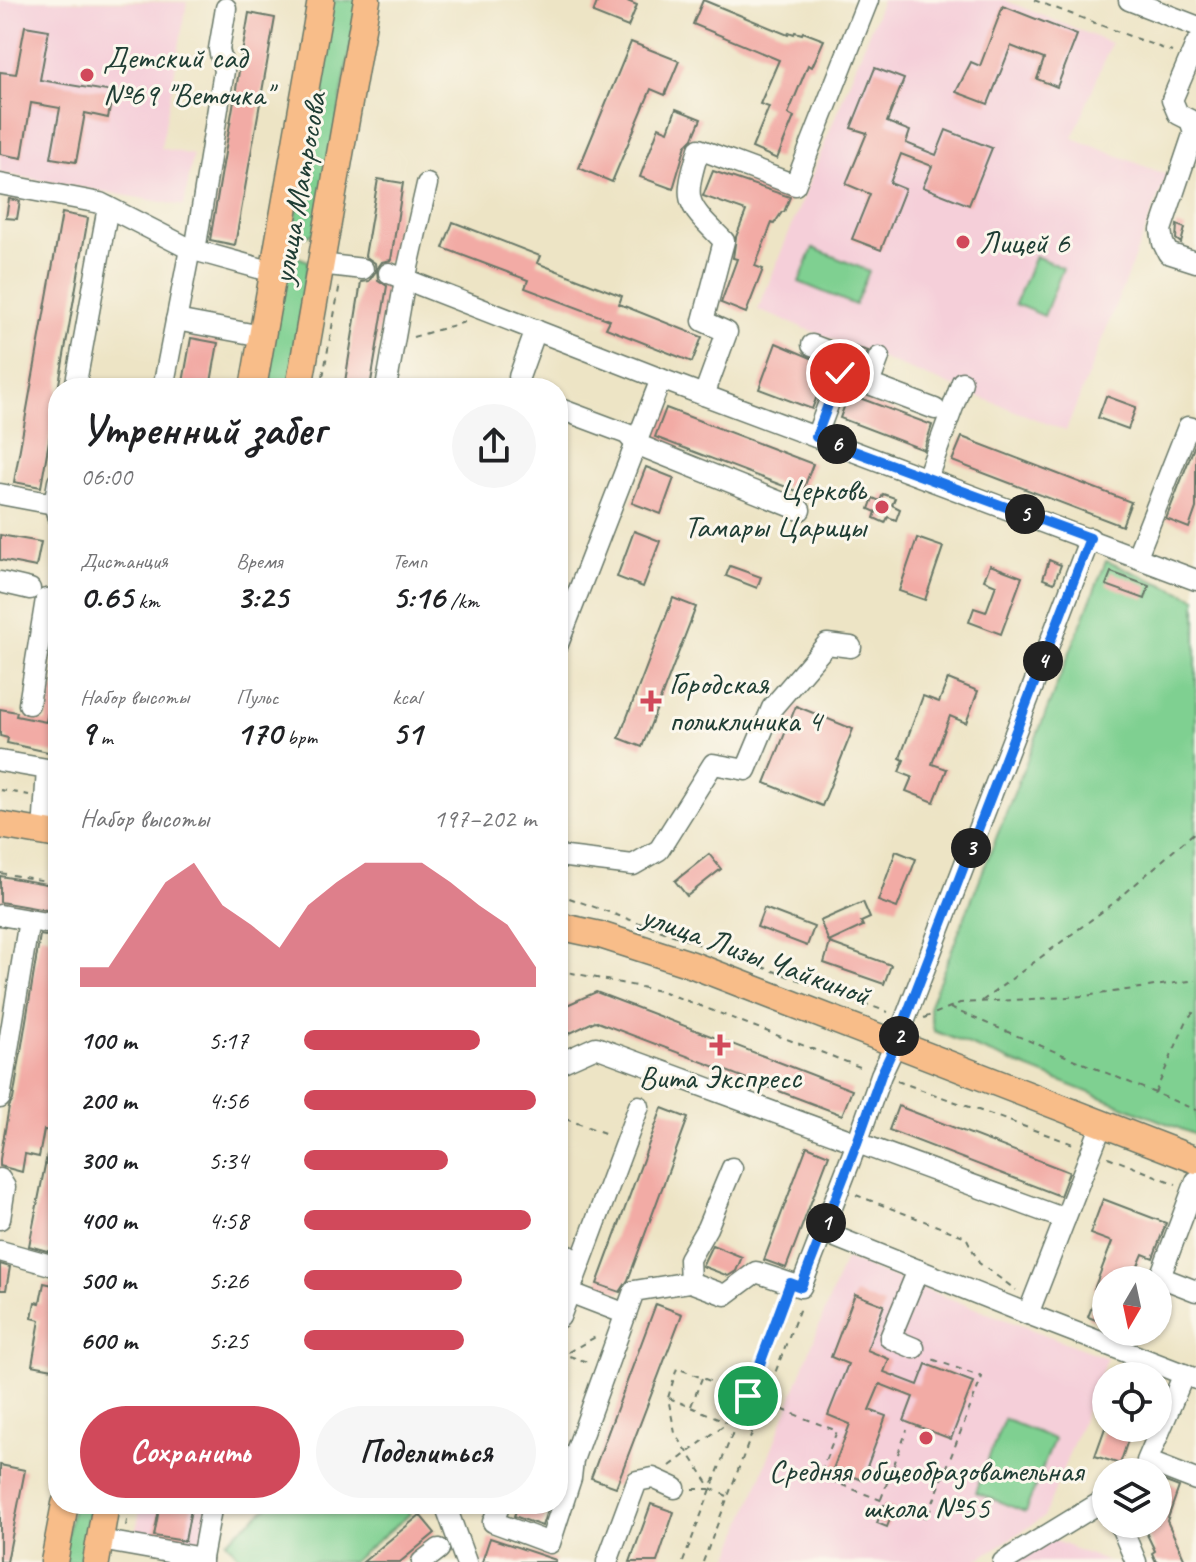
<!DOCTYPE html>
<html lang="ru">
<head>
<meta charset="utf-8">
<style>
  body { margin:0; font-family:Caveat,sans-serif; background:#f6f6f6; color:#202124; height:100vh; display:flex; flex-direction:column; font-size:30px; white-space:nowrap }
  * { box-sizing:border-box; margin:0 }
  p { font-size:26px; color:#757577 }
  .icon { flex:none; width:44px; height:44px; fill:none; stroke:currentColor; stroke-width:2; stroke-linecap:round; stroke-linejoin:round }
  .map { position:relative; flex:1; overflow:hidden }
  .sheet { position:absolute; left:48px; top:378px; width:520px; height:1136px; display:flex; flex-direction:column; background:#fff; border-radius:32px; box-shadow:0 2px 6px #0004 }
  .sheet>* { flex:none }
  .needle { width:52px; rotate:189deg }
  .tools { position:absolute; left:1092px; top:1266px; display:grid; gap:16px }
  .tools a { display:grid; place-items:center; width:80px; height:80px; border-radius:50%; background:#fff; box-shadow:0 2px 6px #0004; font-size:40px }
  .pin { position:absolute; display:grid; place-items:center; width:68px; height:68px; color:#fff; margin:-34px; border:4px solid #fff; border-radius:50%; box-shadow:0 2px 8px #0007 }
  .km { position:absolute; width:40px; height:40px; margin:-20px; border-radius:50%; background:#222; color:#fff; font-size:22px; line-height:40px; text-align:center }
  .round { display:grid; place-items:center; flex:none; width:84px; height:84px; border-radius:42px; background:#f6f6f6 }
  .summary { display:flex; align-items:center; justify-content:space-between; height:136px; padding:0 32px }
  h1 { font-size:44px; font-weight:700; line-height:60px }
  .metrics { display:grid; grid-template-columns:repeat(3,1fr); gap:12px; height:136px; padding:8px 32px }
  .metrics div { display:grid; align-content:center }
  .metrics b { font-size:34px; font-weight:700 }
  .metrics small { font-size:22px; font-weight:400 }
  .metrics p { font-size:22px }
  .chart { height:224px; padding:16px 32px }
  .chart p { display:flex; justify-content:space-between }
  .chart svg { width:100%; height:144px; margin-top:8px; fill:#d1495b; opacity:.7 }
  .action { display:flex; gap:16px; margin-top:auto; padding:16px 32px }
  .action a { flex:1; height:92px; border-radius:48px; background:#d1495b; color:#fff; font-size:32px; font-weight:700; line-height:92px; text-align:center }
  .action a+a { background:#f6f6f6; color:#202124 }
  ul { padding:0 32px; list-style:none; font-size:26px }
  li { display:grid; grid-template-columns:128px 96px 1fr; align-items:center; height:60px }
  li i { height:20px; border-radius:10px; background:#d1495b }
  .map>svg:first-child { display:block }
  .built { fill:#f5cfd9 }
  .green { fill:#7fd091; stroke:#4f8662; stroke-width:2 }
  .building { fill:#f2aba5 }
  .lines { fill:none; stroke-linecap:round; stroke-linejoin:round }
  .minor-casing { stroke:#677767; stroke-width:23 }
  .major-casing { stroke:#677767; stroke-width:29 }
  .path { stroke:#677767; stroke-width:2; stroke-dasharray:6 6; stroke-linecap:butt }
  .minor { stroke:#fff; stroke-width:20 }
  .major { stroke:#f8bd89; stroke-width:26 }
  .route-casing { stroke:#fff; stroke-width:16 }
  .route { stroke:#1a73e8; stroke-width:10 }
  .poi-dot { fill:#d1495b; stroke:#fbf7ec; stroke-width:3 }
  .labels { text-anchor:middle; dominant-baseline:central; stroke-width:6; stroke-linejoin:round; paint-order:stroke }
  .poi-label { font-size:32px; fill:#1f3d34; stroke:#fbf7ec; text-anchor:start }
  .street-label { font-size:32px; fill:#1f3d34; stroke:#fbf7ec }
</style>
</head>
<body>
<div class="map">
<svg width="1196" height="1562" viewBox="0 0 1196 1562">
  <rect width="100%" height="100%" fill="#fbf7ec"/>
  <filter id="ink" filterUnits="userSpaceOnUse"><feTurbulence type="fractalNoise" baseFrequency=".0125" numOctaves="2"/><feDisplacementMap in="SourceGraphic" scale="16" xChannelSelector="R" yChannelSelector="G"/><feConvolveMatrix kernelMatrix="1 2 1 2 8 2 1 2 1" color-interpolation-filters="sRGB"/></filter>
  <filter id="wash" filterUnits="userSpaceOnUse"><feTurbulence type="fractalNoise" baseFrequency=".006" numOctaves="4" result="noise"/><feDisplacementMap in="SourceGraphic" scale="32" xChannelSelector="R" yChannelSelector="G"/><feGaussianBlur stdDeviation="1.8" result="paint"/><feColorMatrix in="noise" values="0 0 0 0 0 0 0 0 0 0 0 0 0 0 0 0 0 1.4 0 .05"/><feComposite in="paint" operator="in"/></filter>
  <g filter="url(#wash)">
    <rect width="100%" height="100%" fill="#ede4c5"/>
    <g class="built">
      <polygon points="0,0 187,2 161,148 193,155 184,206 0,173"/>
      <polygon points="882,0 1004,0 1111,43 1073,138 1167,175 1066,431 758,310"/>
      <polygon points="845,1259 1107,1358 1044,1517 974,1562 728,1562"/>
      <polygon points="141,1504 224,1504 215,1556 134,1542"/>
      <polygon points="1048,1538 1108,1562 1010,1562"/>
    </g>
    <g class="green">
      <polygon points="330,0 359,0 317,232 302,238 293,234"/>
      <polygon points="813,248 869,271 855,305 799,282"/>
      <polygon points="295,256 308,261 291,388 263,388 284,263"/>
      <polygon points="1035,256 1063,268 1044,316 1015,304"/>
      <polygon points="1106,561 1196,598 1196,1135 934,1031 929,1007"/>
      <polygon points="1004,1419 1054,1439 1025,1512 975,1492"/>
      <polygon points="73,1504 100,1504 90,1562 62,1562"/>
      <polygon points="271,1504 402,1504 410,1514 352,1562 244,1562 226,1541"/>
    </g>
    <g id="blocks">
      <g class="building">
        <polygon points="598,0 625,0 637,5 628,27 593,13"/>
        <polygon points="703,0 788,35 789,32 794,34 795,32 802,34 803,32 824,40 812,67 808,65 788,114 794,117 777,159 752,148 769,107 760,104 779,60 693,24"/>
        <polygon points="1003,6 1077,35 1057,87 1037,79 1044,59 1011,46 988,104 956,92 971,62 980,66"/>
        <polygon points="249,13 275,18 235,245 210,240"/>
        <polygon points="25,26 49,30 40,80 113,92 108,118 85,113 76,162 51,158 60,108 31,103 22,158 0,154 0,72 16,74"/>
        <polygon points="631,42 679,61 665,95 651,89 612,182 579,168"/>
        <polygon points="875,68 904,79 887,122 910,131 906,143 936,155 946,130 992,148 969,205 923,187 932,166 901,154 890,183 905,189 881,250 852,239 870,194 846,184 867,133 851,128"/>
        <polygon points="676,109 701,119 693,138 686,145 673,189 640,177 659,127 668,131"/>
        <polygon points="713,171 790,197 784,212 782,212 774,224 772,223 755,266 763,269 746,313 721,303 737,259 733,258 736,237 746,211 703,196"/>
        <polygon points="378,179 403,183 391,260 382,262 377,269 378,280 387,286 370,388 344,388 361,282 369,281 376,271 375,263 365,256"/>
        <polygon points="9,199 20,201 17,219 6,218"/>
        <polygon points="62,213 88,218 41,487 14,482"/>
        <polygon points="453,222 540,256 537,263 622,296 619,304 702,337 692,362 606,328 610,320 525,288 528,280 443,248"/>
        <polygon points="1177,225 1185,228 1181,243 1176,239"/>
        <polygon points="191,338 218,343 210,388 182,388"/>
        <polygon points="776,343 823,363 813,388 819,391 812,409 759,389"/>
        <polygon points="854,347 868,351 863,362 850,359"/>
        <polygon points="849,394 932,425 924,450 840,418"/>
        <polygon points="1106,396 1136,407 1128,429 1098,418"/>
        <polygon points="666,408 813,464 802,493 655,437"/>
        <polygon points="962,437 1131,502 1122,526 952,461"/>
        <polygon points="1196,442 1196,508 1189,528 1166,519"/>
        <polygon points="646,467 674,478 661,514 632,503"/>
        <polygon points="883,494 895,498 892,505 900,509 896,520 888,517 885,523 874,518 876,512 869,509 873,498 880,501"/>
        <polygon points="634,531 660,541 643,587 617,577"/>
        <polygon points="0,535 41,542 36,567 0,560"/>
        <polygon points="917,538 943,547 925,600 899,591"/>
        <polygon points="1049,560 1061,565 1054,583 1043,579"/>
        <polygon points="990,565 1022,577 1001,634 969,622 974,608 986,612 996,585 984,580"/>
        <polygon points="730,566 761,577 757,588 726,576"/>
        <polygon points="1111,572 1149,586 1145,599 1106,585"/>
        <polygon points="673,598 696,607 642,747 619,738"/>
        <polygon points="948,679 978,691 966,723 950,716 932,764 947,769 934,802 906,791 912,777 899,772 904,760 900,758 923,696 939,702"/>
        <polygon points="52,688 58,689 57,754 7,743 8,738 0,736 0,709 17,712 16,716 46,722"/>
        <polygon points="796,706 853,729 822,806 765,783"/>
        <polygon points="896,851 916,859 897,908 878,901"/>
        <polygon points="709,854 721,869 687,896 675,881"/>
        <polygon points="0,876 58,886 58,912 0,902"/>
        <polygon points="863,902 870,918 861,922 863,926 829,942 820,921"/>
        <polygon points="764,908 814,927 807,946 757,927"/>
        <polygon points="40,935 58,938 58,1132 44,1130 39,1157 25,1154 22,1172 0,1166 0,1159 9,1107 13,1100"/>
        <polygon points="830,943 891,965 884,984 824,963"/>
        <polygon points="596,992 852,1090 842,1115 595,1021 558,1039 558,1009"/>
        <polygon points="898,1106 1069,1172 1060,1196 889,1130"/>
        <polygon points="662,1108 688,1118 628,1280 620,1292 597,1284"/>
        <polygon points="807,1146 829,1155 786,1268 764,1260"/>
        <polygon points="47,1155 58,1157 58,1254 29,1246"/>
        <polygon points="1103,1199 1166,1223 1153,1258 1143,1254 1132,1280 1106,1280 1106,1324 1088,1317 1098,1291 1094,1289 1112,1242 1090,1234"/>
        <polygon points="712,1245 742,1257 736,1271 728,1276 702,1266"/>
        <polygon points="0,1264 10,1267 6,1290 0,1290"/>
        <polygon points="44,1283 58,1286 58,1340 53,1369 32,1365 40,1320 32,1318 35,1302 40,1303"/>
        <polygon points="855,1294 884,1305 867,1350 889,1359 884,1372 918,1385 926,1364 973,1382 951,1439 904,1421 913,1397 880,1384 869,1410 886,1416 862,1480 833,1469 850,1424 828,1415 848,1364 831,1357"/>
        <polygon points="656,1304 682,1314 616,1487 591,1478"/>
        <polygon points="1105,1428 1132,1428 1120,1464 1095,1456"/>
        <polygon points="0,1465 25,1470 7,1562 0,1562"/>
        <polygon points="1158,1479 1179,1487 1167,1521 1186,1562 1156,1562 1152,1553 1155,1551 1142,1524 1158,1524"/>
        <polygon points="160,1504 192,1504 185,1541 154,1536"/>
        <polygon points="519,1504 549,1504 542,1526 514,1516"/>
        <polygon points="651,1504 674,1512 657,1562 630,1562"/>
        <polygon points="884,1505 894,1509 887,1527 877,1523"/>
        <polygon points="420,1515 435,1533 400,1562 363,1562"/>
        <polygon points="490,1538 556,1560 556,1562 482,1562"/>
      </g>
    </g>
  </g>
  <g filter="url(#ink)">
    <use href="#blocks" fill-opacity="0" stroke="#677767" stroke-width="2"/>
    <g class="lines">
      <g class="minor-casing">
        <g id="minor">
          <polyline points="1129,0 1196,26"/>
          <polyline points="1196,44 1172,100 1178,114 1190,120 1194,132 1161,230 1163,243 1168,253 1196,262"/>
          <polyline points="0,184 100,203 190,249 273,272"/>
          <polyline points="195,251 224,71 219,49 226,8"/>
          <polyline points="320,264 363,269"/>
          <polyline points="389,273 661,379 1196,580"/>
          <polyline points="176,320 262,336"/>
          <polyline points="812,345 833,353 840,373 816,437"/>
          <polyline points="840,373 935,409"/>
          <polyline points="519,377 536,330"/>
          <polyline points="869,384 879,357"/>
          <polyline points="75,388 108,207"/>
          <polyline points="163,388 190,249"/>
          <polyline points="386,388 405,280 427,184"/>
          <path d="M704,395L727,332L703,321L724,241C685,202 683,203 699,149L795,185L868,0"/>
          <polyline points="563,410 627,434 636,444 800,510"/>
          <polyline points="927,478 962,382"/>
          <polyline points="58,482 54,504 58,518"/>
          <polyline points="0,494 54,504"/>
          <polyline points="1137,556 1188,427 1196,429"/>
          <polyline points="0,582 30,589"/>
          <polyline points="558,644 661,379"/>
          <polyline points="29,704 46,599 58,598"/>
          <polyline points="0,761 47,769 43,833"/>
          <polyline points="558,856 633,865 659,850 713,764 746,770 772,708 827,644 851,647"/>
          <polyline points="0,915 58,925"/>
          <polyline points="558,1064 596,1047 1065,1219"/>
          <polyline points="0,1098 29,920"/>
          <polyline points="0,1179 5,1187 0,1219"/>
          <polyline points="1196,1181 1160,1277 1196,1291"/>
          <polyline points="823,1232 1028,1314 1102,1124"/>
          <polyline points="558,1249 580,1264 560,1317"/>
          <polyline points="0,1251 58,1267"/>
          <polyline points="580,1264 639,1106"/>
          <polyline points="690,1282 689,1259 707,1228 732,1168"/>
          <polyline points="569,1292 626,1314"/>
          <polyline points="1028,1314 1196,1379"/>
          <polyline points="914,1348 890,1338 918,1270"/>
          <polyline points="1184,1374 1147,1461 1196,1480"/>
          <polyline points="445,1504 466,1562"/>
          <polyline points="500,1504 493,1522 550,1543 571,1478 573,1460 634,1291 690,1282 725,1295 756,1272 801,1287 857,1143 881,1075 896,1043 1090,538"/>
          <polyline points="1120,1524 1136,1562"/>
          <polyline points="100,1540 202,1558 202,1562"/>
          <polyline points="202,1558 212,1504"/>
          <polyline points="422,1562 439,1549"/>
          <polyline points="607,1562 637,1481 653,1478 675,1488"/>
          <polyline points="1003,1562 1106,1499"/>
        </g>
      </g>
      <g class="major-casing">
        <g id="major">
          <polyline points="253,388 321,0"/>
          <polyline points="299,388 367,0"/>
          <polyline points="0,825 58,835"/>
          <polyline points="558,926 600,935 690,964 1196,1160"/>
          <polyline points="54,1562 65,1504"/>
          <polyline points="96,1562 106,1504"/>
        </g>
      </g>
      <g class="path">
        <polyline points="1034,0 1172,52"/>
        <polyline points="413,337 465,322"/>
        <polyline points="321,388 340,283"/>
        <polyline points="0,790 29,795"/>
        <polyline points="0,873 58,883"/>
        <polyline points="558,894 888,1012"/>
        <polyline points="558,970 664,992 865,1069"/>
        <polyline points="982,1001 1115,902 1196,831"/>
        <polyline points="950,1008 1196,1110"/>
        <polyline points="924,1018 960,1003 1085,996 1196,980"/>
        <polyline points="897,1081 1076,1145"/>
        <polyline points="1155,1093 1188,1018 1196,1010"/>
        <polyline points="558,1126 562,1127 566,1119 610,1135"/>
        <polyline points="1108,1157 1176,1184"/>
        <polyline points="856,1195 966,1237 979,1263 1016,1290"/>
        <polyline points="558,1352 590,1363"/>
        <polyline points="558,1373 565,1354 599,1335"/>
        <polyline points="669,1398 752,1432"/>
        <polyline points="691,1406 702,1378"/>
        <polyline points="670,1466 728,1422 740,1393"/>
        <polyline points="693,1489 710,1489"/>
        <polyline points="727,1496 712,1489 675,1433 668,1398 677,1368 837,1431 819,1476 927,1518 982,1377 929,1358"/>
        <polyline points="881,1499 907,1430"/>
        <polyline points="126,1526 130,1504"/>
        <polyline points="683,1562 784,1299"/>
        <polyline points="703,1562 801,1305"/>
      </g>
      <use href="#minor" class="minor"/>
      <use href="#major" class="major"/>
    </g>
  </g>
  <g class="lines" filter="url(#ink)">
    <g class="route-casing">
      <polyline id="route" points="748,1396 790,1283 801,1287 857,1143 881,1075 896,1043 1090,538 816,437 840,373"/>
    </g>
    <use href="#route" class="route"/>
  </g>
  <g class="poi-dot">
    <circle cx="87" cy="75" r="8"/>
    <circle cx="963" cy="242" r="8"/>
    <circle cx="882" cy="507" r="8"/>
    <path d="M647 689h8v8h8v8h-8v8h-8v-8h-8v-8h8z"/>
    <path d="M716 1033h8v8h8v8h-8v8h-8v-8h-8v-8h8z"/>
    <circle cx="926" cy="1438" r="8"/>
  </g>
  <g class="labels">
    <g class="poi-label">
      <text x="103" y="57">Детский сад<tspan x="103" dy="37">№69 "Веточка"</tspan></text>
      <text x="979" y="242">Лицей 6</text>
      <text x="866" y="489" text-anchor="end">Церковь<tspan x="866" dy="37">Тамары Царицы</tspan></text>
      <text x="669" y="683">Городская<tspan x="669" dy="37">поликлиника 4</tspan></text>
      <text x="720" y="1077" text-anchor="middle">Вита Экспресс</text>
      <text x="926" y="1470" text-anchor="middle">Средняя общеобразовательная<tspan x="926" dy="37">школа №55</tspan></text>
    </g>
    <g class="street-label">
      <text transform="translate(299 188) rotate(-80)">улица Матросова</text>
      <text transform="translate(756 955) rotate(20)">улица Лизы Чайкиной</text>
    </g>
  </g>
</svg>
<div class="tools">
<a><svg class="needle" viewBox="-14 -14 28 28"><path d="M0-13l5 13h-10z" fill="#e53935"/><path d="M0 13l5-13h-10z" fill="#757577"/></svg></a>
<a><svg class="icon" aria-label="locate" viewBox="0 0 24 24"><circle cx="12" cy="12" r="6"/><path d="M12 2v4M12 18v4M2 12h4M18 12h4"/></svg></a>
<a><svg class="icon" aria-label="layers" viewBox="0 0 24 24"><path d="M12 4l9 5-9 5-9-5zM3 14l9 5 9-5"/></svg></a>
</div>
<div class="pin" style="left:748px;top:1396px;background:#1e9e55"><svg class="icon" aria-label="arrive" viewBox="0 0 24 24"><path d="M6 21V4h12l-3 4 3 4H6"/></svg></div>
<div class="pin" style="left:840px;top:373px;background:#d93025"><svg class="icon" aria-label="check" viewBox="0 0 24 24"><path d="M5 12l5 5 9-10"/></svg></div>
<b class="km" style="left:826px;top:1223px">1</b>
<b class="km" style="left:899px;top:1036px">2</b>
<b class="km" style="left:971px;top:848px">3</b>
<b class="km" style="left:1043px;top:661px">4</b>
<b class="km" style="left:1025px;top:514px">5</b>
<b class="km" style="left:837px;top:444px">6</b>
<section class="sheet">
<div class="summary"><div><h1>Утренний забег</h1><p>06:00</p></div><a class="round"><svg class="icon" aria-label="share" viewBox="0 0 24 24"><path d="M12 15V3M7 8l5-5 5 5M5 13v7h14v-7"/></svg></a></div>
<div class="metrics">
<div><p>Дистанция</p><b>0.65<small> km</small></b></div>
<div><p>Время</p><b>3:25</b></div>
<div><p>Темп</p><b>5:16<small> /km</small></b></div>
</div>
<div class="metrics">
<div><p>Набор высоты</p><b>9<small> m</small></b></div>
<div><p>Пульс</p><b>170<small> bpm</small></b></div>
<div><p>kcal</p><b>51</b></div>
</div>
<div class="chart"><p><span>Набор высоты</span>197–202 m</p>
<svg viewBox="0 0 160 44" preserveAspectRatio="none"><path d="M0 44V38L10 38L20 25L30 12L40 6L50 19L60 25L70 32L80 19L90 12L100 6L110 6L120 6L130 12L140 19L150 25L160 38V44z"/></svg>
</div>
<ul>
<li><b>100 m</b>5:17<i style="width:76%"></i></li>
<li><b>200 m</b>4:56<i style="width:100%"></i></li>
<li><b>300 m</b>5:34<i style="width:62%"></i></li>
<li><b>400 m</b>4:58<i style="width:98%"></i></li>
<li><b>500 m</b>5:26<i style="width:68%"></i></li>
<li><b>600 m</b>5:25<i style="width:69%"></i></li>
</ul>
<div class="action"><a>Сохранить</a><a>Поделиться</a></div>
</section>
</div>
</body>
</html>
